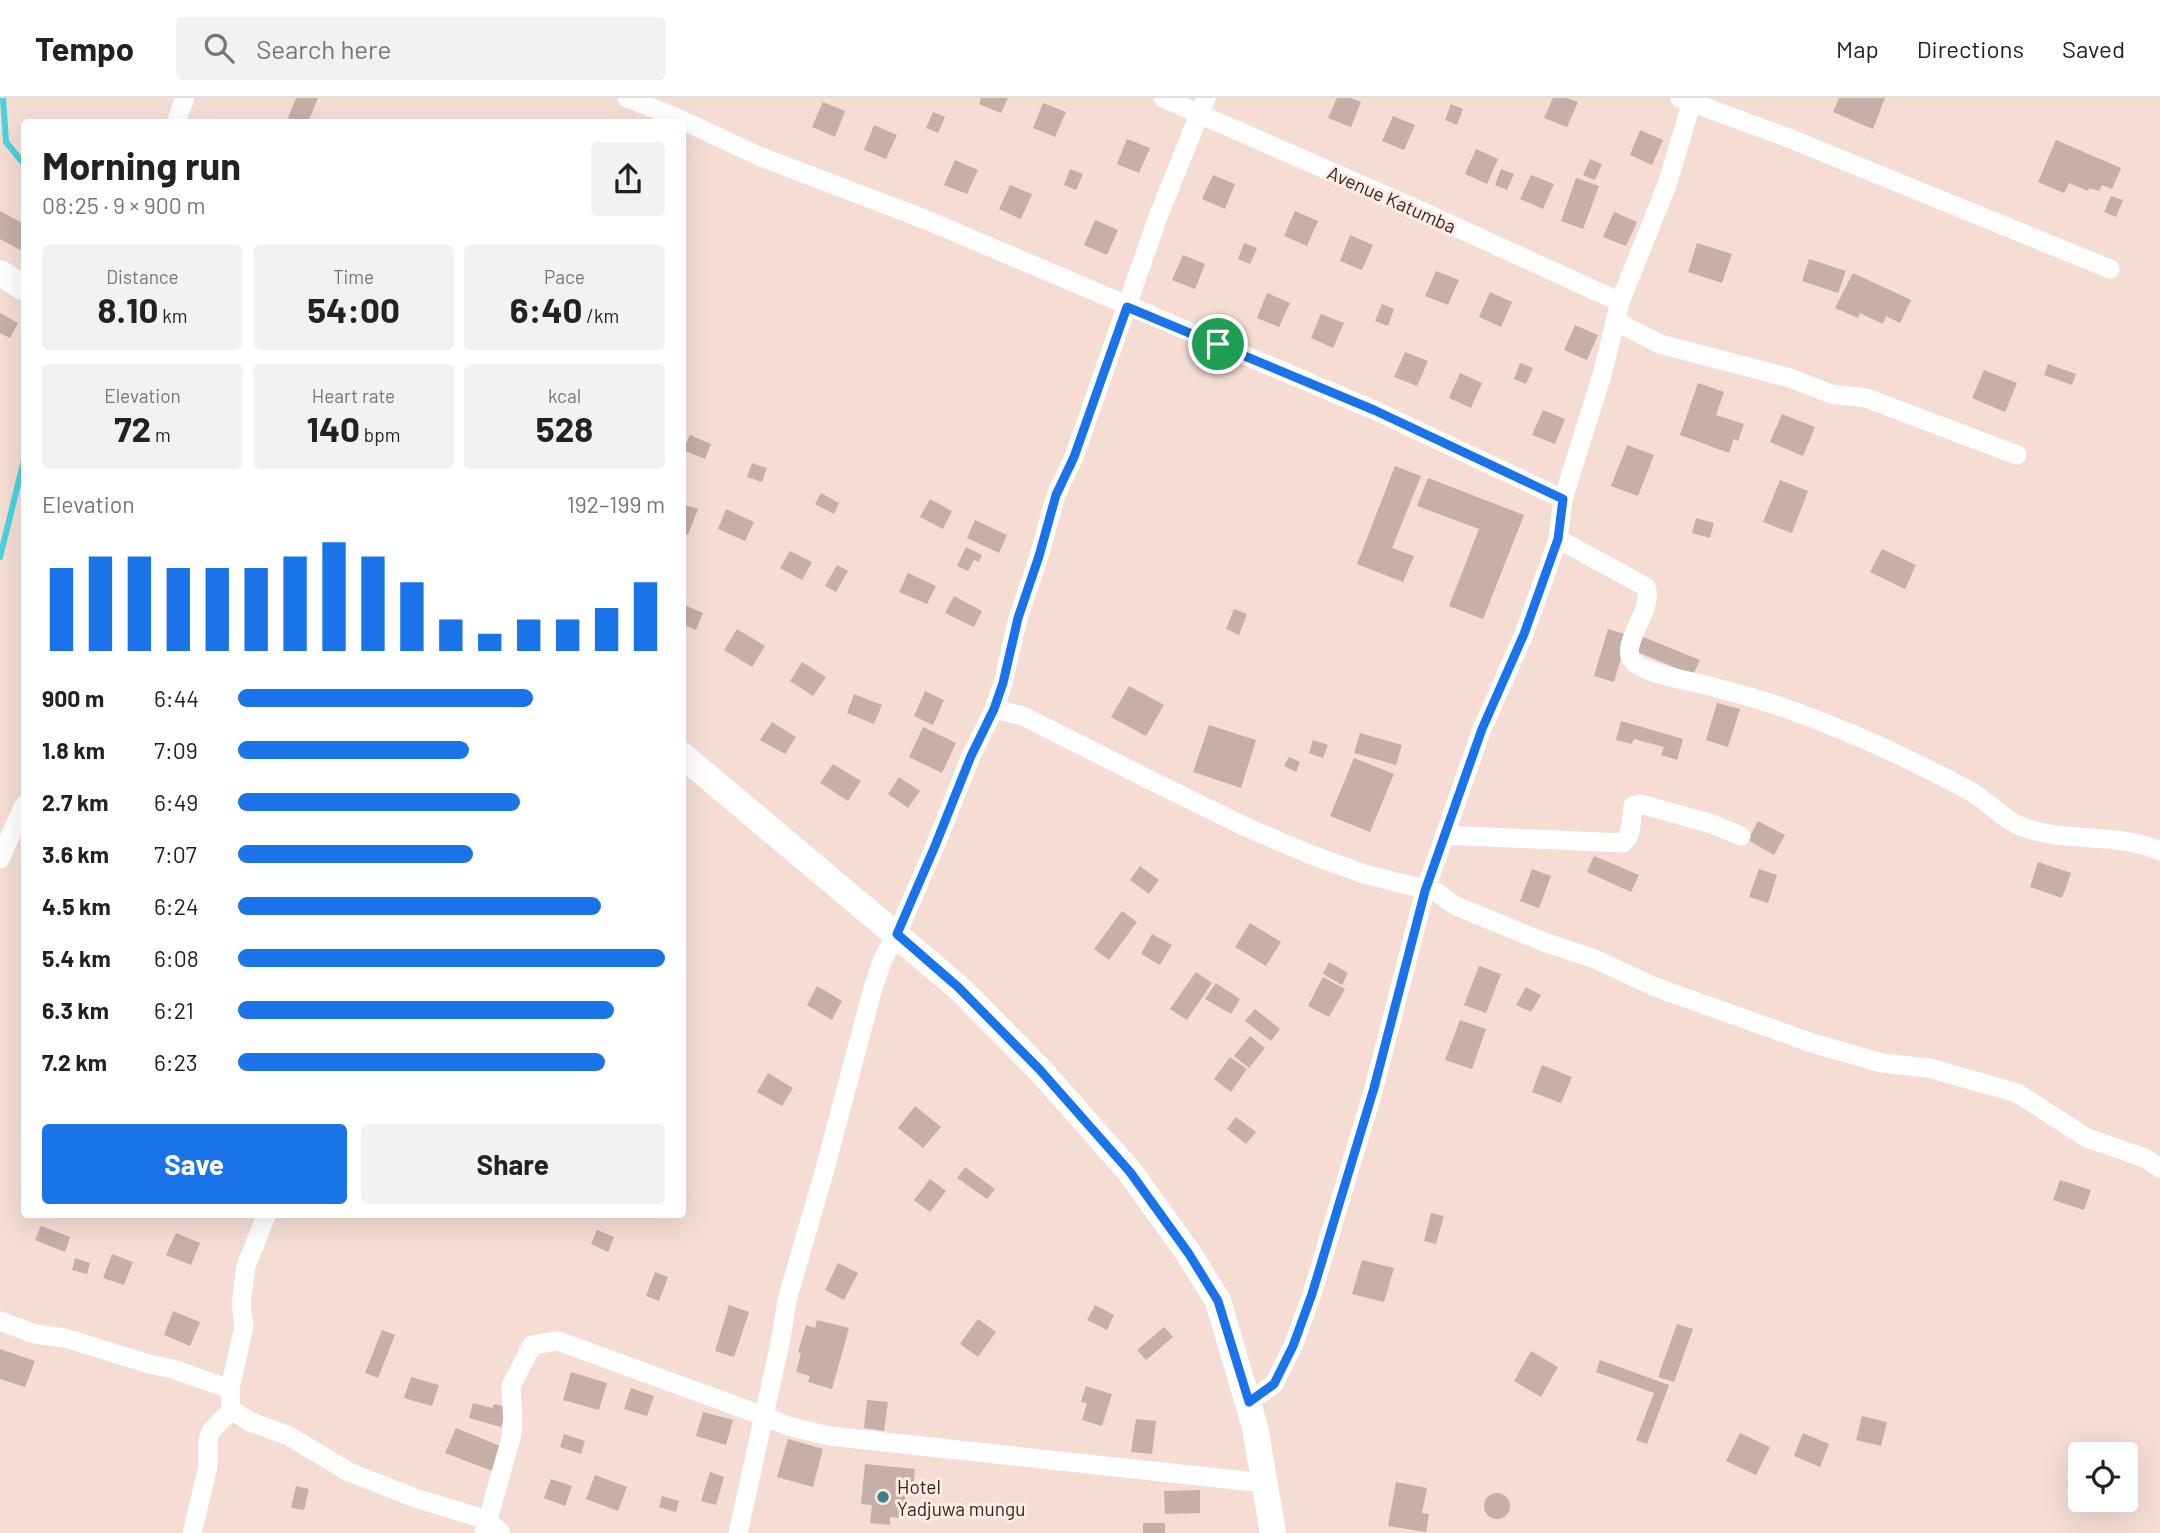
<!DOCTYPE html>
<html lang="en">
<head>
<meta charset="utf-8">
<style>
  body { margin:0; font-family:Barlow,sans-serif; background:#f2f2f2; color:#222; height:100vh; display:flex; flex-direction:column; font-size:26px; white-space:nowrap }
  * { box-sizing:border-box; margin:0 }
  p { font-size:23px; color:#767676 }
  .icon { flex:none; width:38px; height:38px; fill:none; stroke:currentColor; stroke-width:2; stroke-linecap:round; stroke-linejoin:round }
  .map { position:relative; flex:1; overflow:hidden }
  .panel { position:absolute; left:21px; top:21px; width:665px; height:1099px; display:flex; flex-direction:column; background:#fff; border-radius:7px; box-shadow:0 7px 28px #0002 }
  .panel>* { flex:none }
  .controls { position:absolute; left:2068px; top:1344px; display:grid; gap:14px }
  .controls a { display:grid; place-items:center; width:70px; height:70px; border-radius:7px; background:#fff; box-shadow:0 7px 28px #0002; font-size:35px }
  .pin { position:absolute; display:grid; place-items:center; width:60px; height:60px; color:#fff; margin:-30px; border:4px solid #fff; border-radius:50%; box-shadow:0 2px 7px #0007 }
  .round { display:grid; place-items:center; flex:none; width:74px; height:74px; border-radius:7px; background:#f2f2f2 }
  .overview { display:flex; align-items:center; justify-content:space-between; height:119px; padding:0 21px }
  h1 { font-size:38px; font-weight:700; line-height:52px }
  .figures { display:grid; grid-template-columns:repeat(3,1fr); gap:10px; height:119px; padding:7px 21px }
  .figures div { display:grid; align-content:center; border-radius:7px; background:#f2f2f2; text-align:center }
  .figures b { font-size:35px; font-weight:700 }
  .figures small { font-size:19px; font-weight:400 }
  .figures p { font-size:19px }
  .chart { height:196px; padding:14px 21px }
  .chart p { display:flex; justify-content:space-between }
  .chart svg { width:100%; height:126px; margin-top:7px; stroke:#1a73e8; stroke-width:6 }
  .cta { display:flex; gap:14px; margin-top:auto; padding:14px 21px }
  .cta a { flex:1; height:80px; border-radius:7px; background:#1a73e8; color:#fff; font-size:28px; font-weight:700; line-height:80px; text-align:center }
  .cta a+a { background:#f2f2f2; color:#222 }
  ul { padding:0 21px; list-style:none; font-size:23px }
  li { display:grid; grid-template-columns:112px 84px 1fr; align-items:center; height:52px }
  li i { height:18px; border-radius:9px; background:#1a73e8 }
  header { display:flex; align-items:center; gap:42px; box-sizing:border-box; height:98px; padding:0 35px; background:#fff; border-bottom:2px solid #e0e0e0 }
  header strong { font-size:33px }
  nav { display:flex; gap:38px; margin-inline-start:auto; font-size:24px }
  .search { width:490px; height:63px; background:#f2f2f2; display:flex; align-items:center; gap:18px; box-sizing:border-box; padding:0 24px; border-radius:7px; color:#767676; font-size:26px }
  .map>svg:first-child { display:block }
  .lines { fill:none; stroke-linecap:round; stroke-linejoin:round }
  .stream { stroke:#49d3dd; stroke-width:6 }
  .building { fill:#c5afa6 }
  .street { stroke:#fff; stroke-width:19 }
  .secondary { stroke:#fff; stroke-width:26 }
  .route-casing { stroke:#fff; stroke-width:14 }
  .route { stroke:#1a73e8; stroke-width:9 }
  .poi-dot { fill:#3a8288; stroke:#feebe4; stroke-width:2.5 }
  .labels { text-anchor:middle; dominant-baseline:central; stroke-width:6; stroke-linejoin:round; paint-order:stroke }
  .street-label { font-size:19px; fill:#302824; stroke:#feebe4 }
  .poi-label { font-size:19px; fill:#302824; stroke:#feebe4; text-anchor:start }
</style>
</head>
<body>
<header>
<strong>Tempo</strong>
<div class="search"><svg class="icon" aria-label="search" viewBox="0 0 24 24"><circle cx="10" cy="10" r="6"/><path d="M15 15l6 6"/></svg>Search here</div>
<nav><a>Map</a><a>Directions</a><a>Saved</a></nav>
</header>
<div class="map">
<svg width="2160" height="1435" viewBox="0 0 2160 1435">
  <rect width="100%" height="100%" fill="#f5ddd4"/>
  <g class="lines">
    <g class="stream">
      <polyline points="3,0 6,44 24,66"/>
      <polyline points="0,459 24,362"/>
    </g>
  </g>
  <g class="building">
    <polygon points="296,0 318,0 308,24 298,24 288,20"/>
    <polygon points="981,0 1008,0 1001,15 979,6"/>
    <polygon points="1337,0 1351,0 1361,4 1351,29 1328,20"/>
    <polygon points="1553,0 1567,0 1578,4 1567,29 1544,20"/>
    <polygon points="1839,0 1885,0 1873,31 1833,14"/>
    <polygon points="823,4 845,13 835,39 812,29"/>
    <polygon points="1043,5 1066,14 1055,39 1033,30"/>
    <polygon points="1451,6 1463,11 1457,27 1445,22"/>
    <polygon points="933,14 945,19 938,35 926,30"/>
    <polygon points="1393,18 1415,27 1404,52 1382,43"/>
    <polygon points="874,27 897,37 886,61 864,52"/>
    <polygon points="1640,32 1663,42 1652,67 1630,57"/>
    <polygon points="1127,41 1150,50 1139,75 1117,66"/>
    <polygon points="2056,42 2121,70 2112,91 2102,87 2099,93 2089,90 2088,93 2069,85 2064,95 2038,84"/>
    <polygon points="1476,51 1498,61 1487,86 1465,76"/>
    <polygon points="1590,61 1602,66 1595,82 1583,77"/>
    <polygon points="955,62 978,72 967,96 944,87"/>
    <polygon points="1070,71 1083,76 1076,92 1064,87"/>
    <polygon points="1501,71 1514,76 1507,92 1495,87"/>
    <polygon points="1213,77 1235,86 1225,111 1202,101"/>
    <polygon points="1531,77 1554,86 1543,111 1520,101"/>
    <polygon points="1576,80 1599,88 1583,131 1561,123"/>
    <polygon points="1010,87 1032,96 1021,121 999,111"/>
    <polygon points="2111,98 2123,102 2116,119 2104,114"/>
    <polygon points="0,113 24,126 24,154 0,141"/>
    <polygon points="1295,113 1318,123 1307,148 1284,138"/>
    <polygon points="1614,114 1637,124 1626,148 1603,139"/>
    <polygon points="1095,122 1118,132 1107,157 1084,147"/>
    <polygon points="1350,137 1373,147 1362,172 1340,163"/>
    <polygon points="1244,145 1257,150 1250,166 1238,161"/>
    <polygon points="1697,145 1732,156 1722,185 1688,174"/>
    <polygon points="1183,157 1205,166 1195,191 1172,182"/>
    <polygon points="1809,161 1846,173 1838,195 1802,183"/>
    <polygon points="1436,173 1459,182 1448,207 1425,198"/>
    <polygon points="1853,175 1911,202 1900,225 1886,218 1883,226 1860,215 1858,220 1835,210"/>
    <polygon points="1490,194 1512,204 1501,229 1479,219"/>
    <polygon points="1267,195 1290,205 1279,229 1257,220"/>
    <polygon points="1382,206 1394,211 1388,228 1375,223"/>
    <polygon points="0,215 18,225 10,240 0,235"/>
    <polygon points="1321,216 1344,225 1333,250 1311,240"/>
    <polygon points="1575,227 1598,237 1587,262 1564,252"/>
    <polygon points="1405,254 1428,263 1417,288 1394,279"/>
    <polygon points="1520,265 1533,270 1526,286 1514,281"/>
    <polygon points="2048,266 2076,276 2072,287 2044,277"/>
    <polygon points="1984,272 2017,285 2005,314 1972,300"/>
    <polygon points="1460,275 1482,285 1471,310 1449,300"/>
    <polygon points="1698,285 1724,294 1716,317 1744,326 1738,343 1734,341 1729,355 1680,337"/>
    <polygon points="1543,312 1565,321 1555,346 1532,337"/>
    <polygon points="1782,316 1815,329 1803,358 1770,344"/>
    <polygon points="690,337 711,346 705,361 683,352"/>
    <polygon points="1627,347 1654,357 1638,398 1611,388"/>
    <polygon points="752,365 767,370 762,384 747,379"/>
    <polygon points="1395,368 1421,378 1392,450 1414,458 1403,484 1357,466"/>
    <polygon points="1428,380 1524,417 1483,521 1449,508 1479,431 1417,408"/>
    <polygon points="1780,382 1808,393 1792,435 1763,424"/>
    <polygon points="821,395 839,405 834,416 815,406"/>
    <polygon points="930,401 952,413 943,431 920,419"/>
    <polygon points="682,406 698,411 688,437 682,435"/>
    <polygon points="726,411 754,424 745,443 718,431"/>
    <polygon points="1696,420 1714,425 1710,440 1692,435"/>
    <polygon points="975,422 1007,437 999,455 967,440"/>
    <polygon points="966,449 982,457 979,464 974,462 968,473 957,468"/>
    <polygon points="1882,451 1916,467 1905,491 1870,474"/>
    <polygon points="790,453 812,464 802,482 780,470"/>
    <polygon points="837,467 848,473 836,494 825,488"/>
    <polygon points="908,475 936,488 927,506 899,494"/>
    <polygon points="954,498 982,513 974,529 945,515"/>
    <polygon points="682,506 703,515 696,532 682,526"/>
    <polygon points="1234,511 1247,516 1239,537 1226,531"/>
    <polygon points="737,531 765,548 752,569 724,552"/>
    <polygon points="1608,531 1628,537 1614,584 1594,578"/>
    <polygon points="1641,538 1700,562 1693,577 1635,553"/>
    <polygon points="802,564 826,579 813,598 790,583"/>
    <polygon points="1129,588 1164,607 1146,638 1111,619"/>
    <polygon points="925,593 944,602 933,627 914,618"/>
    <polygon points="854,596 882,607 874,626 847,615"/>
    <polygon points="1717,605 1740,611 1728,649 1706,642"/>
    <polygon points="1621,623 1683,641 1677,662 1661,657 1664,649 1634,641 1632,646 1616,642"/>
    <polygon points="772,624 796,639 785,656 760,642"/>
    <polygon points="1209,627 1256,642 1241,690 1193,674"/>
    <polygon points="923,629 956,645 942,675 909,659"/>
    <polygon points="1360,635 1402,647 1396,667 1354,655"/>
    <polygon points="1313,642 1328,647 1323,660 1309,655"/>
    <polygon points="1289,659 1300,664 1296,674 1284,668"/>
    <polygon points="1354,660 1394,676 1370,734 1330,718"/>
    <polygon points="833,666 861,683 848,703 820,685"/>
    <polygon points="899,679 920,693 908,710 888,696"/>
    <polygon points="1758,723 1785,737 1774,757 1748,742"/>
    <polygon points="1594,758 1639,777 1631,794 1587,774"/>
    <polygon points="2038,764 2071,775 2062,800 2030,789"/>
    <polygon points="1140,768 1159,782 1149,796 1130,782"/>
    <polygon points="1532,771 1551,778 1539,810 1520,803"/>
    <polygon points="1759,771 1777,777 1768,805 1749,799"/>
    <polygon points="1122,813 1137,824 1109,862 1094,851"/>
    <polygon points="1250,825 1281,844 1266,868 1235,849"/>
    <polygon points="1152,836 1172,847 1160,867 1141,856"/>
    <polygon points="1329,864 1348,875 1342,887 1323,876"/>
    <polygon points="1479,868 1501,876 1486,915 1464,907"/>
    <polygon points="1196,874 1212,885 1187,922 1170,911"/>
    <polygon points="1323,879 1345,891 1329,919 1308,908"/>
    <polygon points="1216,885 1240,901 1231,916 1205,901"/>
    <polygon points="817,888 842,903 832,922 807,907"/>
    <polygon points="1526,889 1541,897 1531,914 1516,907"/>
    <polygon points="1255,911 1280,931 1271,943 1245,923"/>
    <polygon points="1460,922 1486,931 1472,971 1445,962"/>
    <polygon points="1250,938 1265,950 1249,970 1234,958"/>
    <polygon points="1230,959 1247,971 1231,994 1214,981"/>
    <polygon points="1542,967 1572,979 1561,1005 1532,994"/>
    <polygon points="768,975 793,990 782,1008 757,994"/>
    <polygon points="915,1008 941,1029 923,1050 898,1030"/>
    <polygon points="1236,1019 1256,1034 1246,1046 1227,1031"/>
    <polygon points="965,1069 995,1091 987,1101 957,1080"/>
    <polygon points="930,1081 946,1093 930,1114 914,1102"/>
    <polygon points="2060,1082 2091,1092 2084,1112 2053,1102"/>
    <polygon points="1431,1115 1444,1118 1436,1146 1424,1143"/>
    <polygon points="41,1128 70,1139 65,1154 35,1142"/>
    <polygon points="597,1132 614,1139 608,1154 591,1146"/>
    <polygon points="176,1135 200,1145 191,1167 166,1157"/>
    <polygon points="112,1156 133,1164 124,1187 103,1180"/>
    <polygon points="75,1160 90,1165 87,1176 72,1172"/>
    <polygon points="1362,1162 1394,1170 1384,1204 1352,1196"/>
    <polygon points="838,1165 858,1175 844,1202 825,1192"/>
    <polygon points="655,1174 668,1179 659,1203 646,1198"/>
    <polygon points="729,1207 749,1214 734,1259 715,1253"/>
    <polygon points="1095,1207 1114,1217 1107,1232 1087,1222"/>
    <polygon points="173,1213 200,1224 190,1248 164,1237"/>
    <polygon points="978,1221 996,1234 978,1259 960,1246"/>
    <polygon points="817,1222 849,1230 832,1291 808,1284 810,1278 796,1274 801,1255 798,1254 806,1227 815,1230"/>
    <polygon points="1677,1226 1693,1231 1674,1284 1658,1279"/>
    <polygon points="1164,1229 1173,1239 1146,1262 1137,1252"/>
    <polygon points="382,1232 395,1237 378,1280 365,1275"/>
    <polygon points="0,1251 35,1263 25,1289 0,1281"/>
    <polygon points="1531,1253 1558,1269 1541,1299 1514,1283"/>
    <polygon points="1600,1262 1669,1287 1647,1346 1636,1342 1654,1295 1596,1274"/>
    <polygon points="571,1274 607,1285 599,1312 563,1302"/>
    <polygon points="411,1279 439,1287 432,1308 404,1300"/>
    <polygon points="1086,1288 1112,1296 1102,1328 1082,1322 1087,1305 1081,1304"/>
    <polygon points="631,1290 654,1298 647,1318 624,1311"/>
    <polygon points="867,1302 888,1304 884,1333 864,1330"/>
    <polygon points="473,1305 492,1310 494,1306 507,1309 501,1329 469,1320"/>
    <polygon points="703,1314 733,1322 726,1347 696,1338"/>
    <polygon points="1862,1318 1887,1324 1881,1348 1856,1342"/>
    <polygon points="1136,1321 1156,1323 1152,1356 1131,1354"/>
    <polygon points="456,1330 505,1350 495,1374 445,1355"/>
    <polygon points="1740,1335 1770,1349 1756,1377 1726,1363"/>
    <polygon points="1803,1335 1829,1346 1820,1369 1794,1358"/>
    <polygon points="564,1336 585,1343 581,1356 560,1349"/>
    <polygon points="788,1341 823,1351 813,1389 777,1379"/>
    <polygon points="865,1366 915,1371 913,1393 906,1392 904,1420 890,1419 890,1427 870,1425 872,1407 861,1406"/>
    <polygon points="710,1374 724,1379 716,1407 701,1403"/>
    <polygon points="595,1377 627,1389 618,1413 586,1401"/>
    <polygon points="551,1381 572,1388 565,1408 544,1400"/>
    <polygon points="1396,1384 1427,1390 1422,1415 1429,1416 1426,1434 1388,1428"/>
    <polygon points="296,1388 309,1391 304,1412 291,1410"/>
    <polygon points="1200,1392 1200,1415 1165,1416 1164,1393"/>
    <circle cx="1497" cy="1408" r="13"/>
    <polygon points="662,1398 679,1403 676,1414 659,1409"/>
    <rect x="1143" y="1425" width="22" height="10"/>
  </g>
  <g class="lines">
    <g class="street">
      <polyline points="627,0 673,18 761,59 924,121 1374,312 1563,401"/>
      <polyline points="1163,0 1423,114 1620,204"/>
      <polyline points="1680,0 1786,39 2110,171"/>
      <polyline points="176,24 185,0"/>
      <polyline points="1615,223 1660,246 1790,280 1831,296 1866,300 2017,357"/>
      <path d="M1558,441L1646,489C1655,512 1618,547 1633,563C1644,576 1696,584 1713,589C1735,595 1758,601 1779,608C1843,630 1909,660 1968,692C1989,703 2002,722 2025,730C2069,745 2117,734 2160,753"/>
      <polyline points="994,611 1023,618 1154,684 1248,730 1309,756 1364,776 1436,794 1456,808 1544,844 1595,861 1655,889 1812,945 1882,965 1929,970 2017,995 2087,1040 2145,1060 2160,1070"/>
      <path d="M1445,737L1623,745C1633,737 1631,720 1633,708L1641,706L1712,726L1741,738"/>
      <polyline points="0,761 24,707"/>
      <polyline points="0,1223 35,1236 65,1240 149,1266 173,1271 230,1291"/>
      <polyline points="1249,1304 1274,1286 1293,1248 1312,1196 1374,990 1425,793 1482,631 1524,536 1558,441 1563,401 1602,277 1620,204 1667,87 1693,0"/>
      <polyline points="231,1312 251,1324 289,1338 349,1374 415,1400 488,1422 501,1435"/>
      <polyline points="192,1435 208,1369 208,1343 211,1333 231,1312 230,1291 244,1228 241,1206 246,1168 267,1116"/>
      <polyline points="484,1435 511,1340 513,1327 511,1288 532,1247 558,1243 764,1318 788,1328 829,1338 1264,1385"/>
      <polyline points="738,1435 781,1241 787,1202 825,1071 873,890 883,861 897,836 935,748 971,658 994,611 1003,585 1018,520 1039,458 1056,397 1074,359 1159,116 1206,0"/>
    </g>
    <g class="secondary">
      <polyline points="0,175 24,190"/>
      <polyline points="682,657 958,889 1040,972 1130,1074 1189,1156 1218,1203 1255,1329 1273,1435"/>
    </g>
  </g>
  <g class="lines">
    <g class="route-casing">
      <polygon id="route" points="1127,209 1374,312 1563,401 1558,441 1524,536 1482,631 1425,793 1374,990 1312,1196 1293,1248 1274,1286 1249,1304 1218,1203 1189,1156 1130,1074 1040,972 958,889 897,836 935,748 971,658 994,611 1003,585 1018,520 1039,458 1056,397 1074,359"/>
    </g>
    <use href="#route" class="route"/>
  </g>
  <circle class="poi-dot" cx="883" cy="1399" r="7"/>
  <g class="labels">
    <g class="street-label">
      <text transform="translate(1392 101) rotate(24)">Avenue Katumba</text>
    </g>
    <g class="poi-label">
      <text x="897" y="1388">Hotel<tspan x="897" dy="22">Yadjuwa mungu</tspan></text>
    </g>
  </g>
</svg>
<div class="controls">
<a><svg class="icon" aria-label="locate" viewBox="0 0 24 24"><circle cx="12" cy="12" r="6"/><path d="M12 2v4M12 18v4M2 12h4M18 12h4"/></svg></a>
</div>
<div class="pin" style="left:1218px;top:246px;background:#1e9e55"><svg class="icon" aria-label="arrive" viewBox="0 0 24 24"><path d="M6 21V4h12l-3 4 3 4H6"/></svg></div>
<section class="panel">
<div class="overview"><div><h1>Morning run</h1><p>08:25 · 9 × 900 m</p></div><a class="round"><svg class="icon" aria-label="share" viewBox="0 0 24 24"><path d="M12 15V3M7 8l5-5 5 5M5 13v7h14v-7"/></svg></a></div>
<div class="figures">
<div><p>Distance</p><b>8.10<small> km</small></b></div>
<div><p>Time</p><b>54:00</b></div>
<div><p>Pace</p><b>6:40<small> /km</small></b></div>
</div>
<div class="figures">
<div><p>Elevation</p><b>72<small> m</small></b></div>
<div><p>Heart rate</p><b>140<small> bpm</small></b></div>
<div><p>kcal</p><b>528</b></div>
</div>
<div class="chart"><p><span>Elevation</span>192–199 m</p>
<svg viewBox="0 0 160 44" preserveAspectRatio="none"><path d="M5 44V15M15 44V11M25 44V11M35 44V15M45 44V15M55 44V15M65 44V11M75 44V6M85 44V11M95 44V20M105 44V33M115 44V38M125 44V33M135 44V33M145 44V29M155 44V20"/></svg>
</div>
<ul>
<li><b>900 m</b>6:44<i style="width:69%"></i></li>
<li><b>1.8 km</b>7:09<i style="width:54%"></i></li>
<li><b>2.7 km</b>6:49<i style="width:66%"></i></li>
<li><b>3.6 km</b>7:07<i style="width:55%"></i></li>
<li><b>4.5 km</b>6:24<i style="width:85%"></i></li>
<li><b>5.4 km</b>6:08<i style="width:100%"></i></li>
<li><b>6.3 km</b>6:21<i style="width:88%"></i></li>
<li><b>7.2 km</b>6:23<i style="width:86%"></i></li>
</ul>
<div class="cta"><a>Save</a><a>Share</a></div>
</section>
</div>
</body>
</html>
